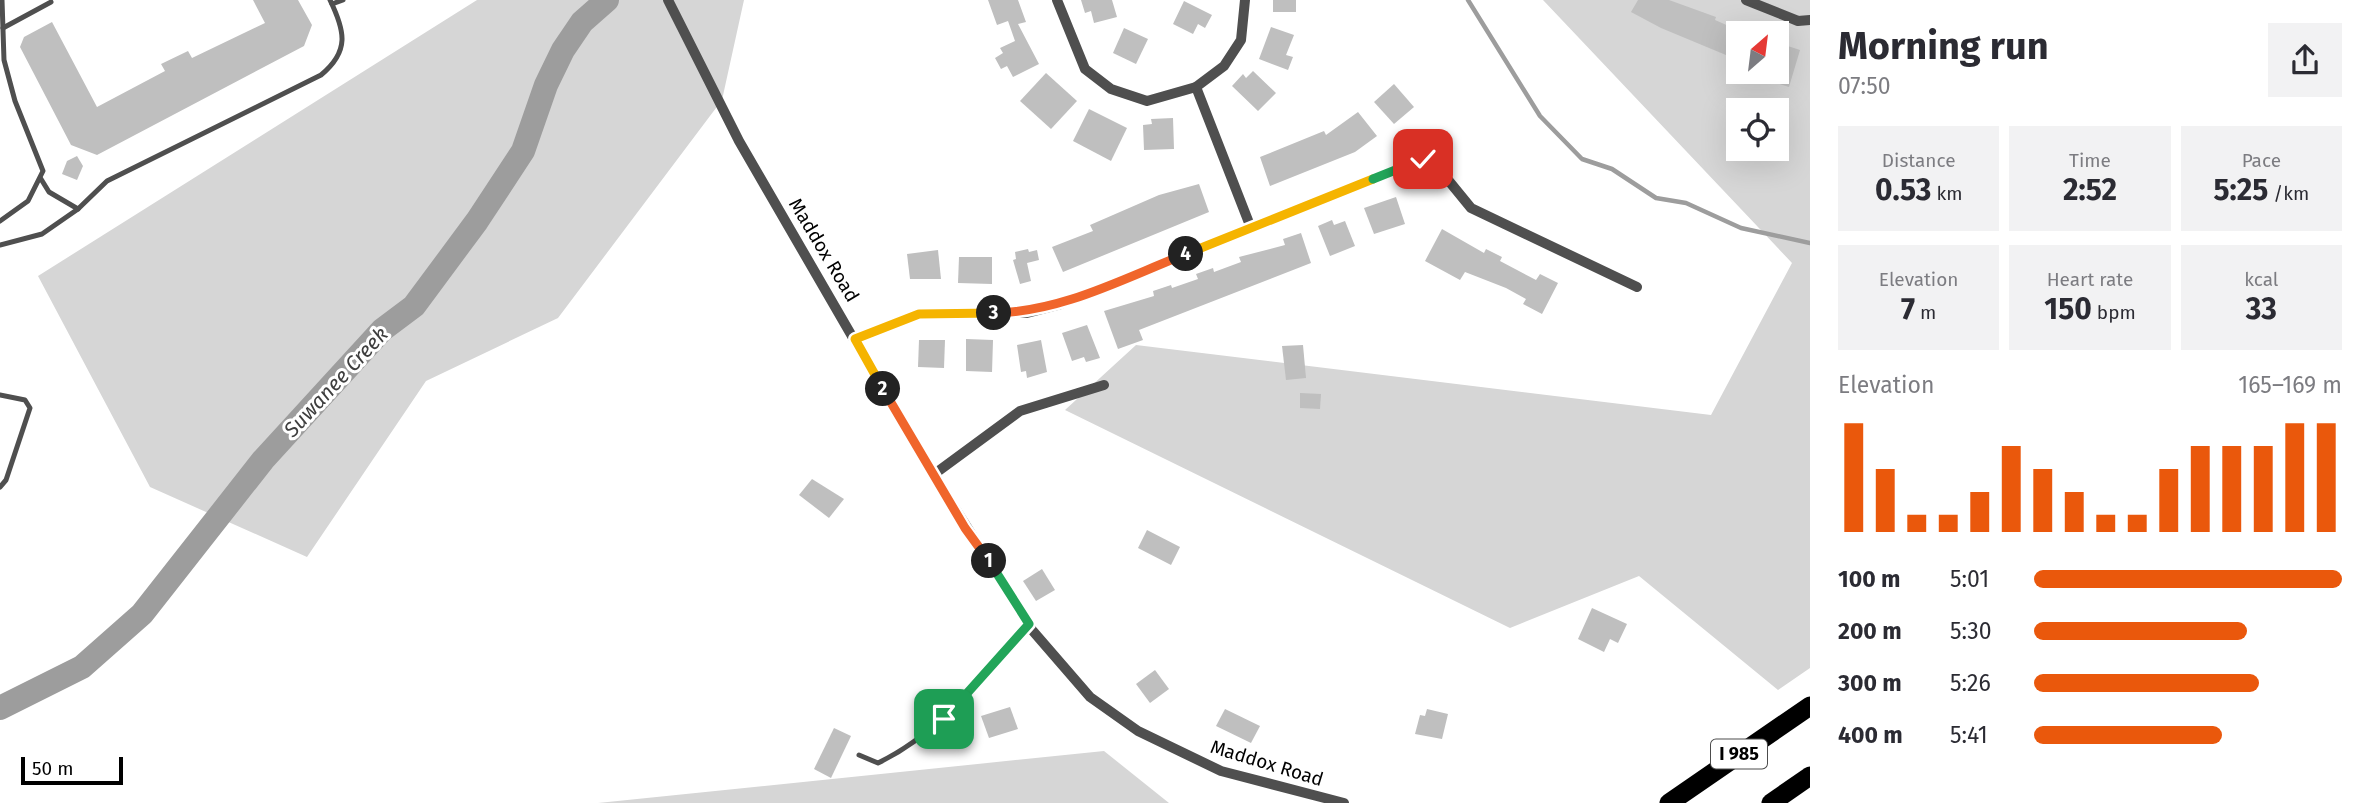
<!DOCTYPE html>
<html lang="en">
<head>
<meta charset="utf-8">
<style>
  body { margin:0; font-family:"Fira Sans",sans-serif; background:#f2f2f3; color:#2b2b33; height:100vh; display:flex; flex-direction:column; font-size:26px; white-space:nowrap }
  * { box-sizing:border-box; margin:0 }
  p { font-size:23px; color:#7c7c81 }
  .icon { flex:none; width:38px; height:38px; fill:none; stroke:currentColor; stroke-width:2; stroke-linecap:round; stroke-linejoin:round }
  .map { position:relative; flex:1; overflow:hidden }
  .drawer { display:flex; flex-direction:column; background:#fff; width:560px }
  .drawer>* { flex:none }
  .needle { width:46px; rotate:28deg }
  .tools { position:absolute; left:1726px; top:21px; display:grid; gap:14px }
  .tools a { display:grid; place-items:center; width:63px; height:63px; border-radius:0px; background:#fff; box-shadow:0 7px 28px #0002; font-size:35px }
  .scale { position:absolute; left:21px; bottom:18px; width:102px; box-sizing:border-box; padding-left:7px; border:4px solid #000; border-top:0; font-size:19px; line-height:24px; white-space:nowrap; color:#000; -webkit-text-stroke:5px #fff; paint-order:stroke }
  .pin { position:absolute; display:grid; place-items:center; width:60px; height:60px; color:#fff; margin:-30px; border-radius:14px; box-shadow:0 4px 10px #0006 }
  .km { position:absolute; width:35px; height:35px; margin:-18px; border-radius:50%; background:#222; color:#fff; font-size:19px; line-height:35px; text-align:center }
  .round { display:grid; place-items:center; flex:none; width:74px; height:74px; border-radius:0px; background:#f2f2f3 }
  .headline { display:flex; align-items:center; justify-content:space-between; height:119px; padding:0 28px }
  h1 { font-size:38px; font-weight:700; line-height:52px }
  .stats { display:grid; grid-template-columns:repeat(3,1fr); gap:10px; height:119px; padding:7px 28px }
  .stats div { display:grid; align-content:center; border-radius:0px; background:#f2f2f3; text-align:center }
  .stats b { font-size:30px; font-weight:700 }
  .stats small { font-size:19px; font-weight:400 }
  .stats p { font-size:19px }
  .chart { height:196px; padding:14px 28px }
  .chart p { display:flex; justify-content:space-between }
  .chart svg { width:100%; height:126px; margin-top:7px; stroke:#ea580c; stroke-width:6 }
  ul { padding:0 28px; list-style:none; font-size:23px }
  li { display:grid; grid-template-columns:112px 84px 1fr; align-items:center; height:52px }
  li i { height:18px; border-radius:9px; background:#ea580c }
  main { display:flex; flex:1; min-height:0 }
  .map>svg:first-child { display:block }
  .green { fill:#d6d6d6; fill-rule:evenodd }
  .lines { fill:none; stroke-linecap:round; stroke-linejoin:round }
  .stream { stroke:#9d9d9d; stroke-width:4.5 }
  .river { stroke:#9d9d9d; stroke-width:24 }
  .building { fill:#bfbfbf }
  .lane { stroke:#4f4f4f; stroke-width:5 }
  .street { stroke:#4f4f4f; stroke-width:10 }
  .highway { stroke:#000; stroke-width:19 }
  .split-1-casing { stroke:#fff; stroke-width:14 }
  .split-2-casing { stroke:#fff; stroke-width:14 }
  .split-3-casing { stroke:#fff; stroke-width:14 }
  .split-4-casing { stroke:#fff; stroke-width:14 }
  .split-5-casing { stroke:#fff; stroke-width:14 }
  .split-6-casing { stroke:#fff; stroke-width:14 }
  .split-1 { stroke:#22a559; stroke-width:9 }
  .split-2 { stroke:#f0652b; stroke-width:9 }
  .split-3 { stroke:#f5b400; stroke-width:9 }
  .split-4 { stroke:#f0652b; stroke-width:9 }
  .split-5 { stroke:#f5b400; stroke-width:9 }
  .split-6 { stroke:#22a559; stroke-width:9 }
  .labels { text-anchor:middle; dominant-baseline:central; stroke-width:6; stroke-linejoin:round; paint-order:stroke }
  .shield { fill:#fff; stroke:#4c4c4c; stroke-width:2 }
  .shield-label { font-size:18px; font-weight:bold; fill:#000 }
  .street-label { font-size:19px; fill:#000; stroke:#fff }
  .water-label { font-size:21px; font-style:italic; fill:#3e3e3e; stroke:#fff }
</style>
</head>
<body>
<main>
<div class="map">
<svg width="1810" height="803" viewBox="0 0 1810 803">
  <rect width="100%" height="100%" fill="#fff"/>
  <g class="green">
    <polygon points="477,0 744,0 722,100 558,318 426,381 307,557 150,487 38,276"/>
    <path d="M1543,0H1810V668L1778,690L1639,576L1510,628L1065,410L1136,345L1711,415L1792,263ZM1738,33H1776V72H1738ZM1738,110H1776V149H1738Z"/>
    <polygon points="1104,751 1169,803 598,803"/>
  </g>
  <g class="lines">
    <polyline class="stream" points="1468,0 1540,116 1582,159 1612,169 1656,198 1686,203 1741,228 1810,243"/>
    <polyline class="river" points="0,708 82,667 142,614 263,460 382,330 414,306 477,221 523,151 546,85 563,50 582,22 607,0"/>
  </g>
  <g class="building">
    <polygon points="253,0 298,0 312,25 304,46 97,155 71,145 20,47 24,37 52,22 97,107 165,71 161,64 188,51 192,58 265,23"/>
    <polygon points="988,0 1018,0 1026,22 1018,24 1039,64 1013,77 1007,66 1001,69 995,58 1003,53 1000,48 1015,41 1008,21 997,25"/>
    <polygon points="1081,0 1112,0 1117,17 1094,23 1091,11 1085,13"/>
    <rect x="1273" y="0" width="23" height="12"/>
    <polygon points="1638,0 1669,0 1716,17 1715,20 1738,30 1738,60 1661,28 1631,12"/>
    <polygon points="1184,1 1212,15 1205,28 1198,24 1193,34 1173,24"/>
    <polygon points="1271,27 1294,35 1286,55 1293,57 1288,70 1259,59"/>
    <polygon points="1124,28 1148,39 1136,64 1113,53"/>
    <polygon points="1776,42 1800,50 1789,87 1770,81 1773,72 1776,72"/>
    <polygon points="1253,71 1276,93 1258,111 1232,86 1243,74 1246,78"/>
    <polygon points="1046,73 1077,101 1051,129 1020,101"/>
    <polygon points="1394,84 1414,107 1394,124 1374,102"/>
    <polygon points="1089,109 1127,128 1111,161 1073,141"/>
    <polygon points="1358,112 1377,136 1355,152 1270,186 1260,157 1324,131 1326,135"/>
    <polygon points="1173,118 1174,149 1144,150 1143,125 1152,124 1151,119"/>
    <polygon points="77,156 83,166 77,180 62,174 67,161"/>
    <polygon points="1199,184 1209,212 1063,272 1052,247 1093,231 1090,225 1159,195"/>
    <polygon points="1396,197 1405,224 1374,234 1364,208"/>
    <polygon points="1332,220 1334,225 1345,221 1355,246 1330,256 1318,226"/>
    <polygon points="1442,229 1484,253 1486,249 1502,257 1500,261 1536,280 1540,274 1558,283 1542,314 1523,304 1526,299 1506,288 1465,272 1460,280 1425,261"/>
    <polygon points="1301,233 1311,263 1139,330 1143,340 1118,349 1104,311 1154,296 1153,291 1171,285 1172,288 1198,279 1196,274 1213,268 1214,272 1241,262 1239,257 1285,245 1283,239"/>
    <polygon points="1028,249 1029,252 1037,250 1039,260 1027,263 1031,281 1020,284 1013,260 1016,259 1015,252"/>
    <polygon points="938,250 941,279 910,279 907,254"/>
    <polygon points="959,257 992,257 992,284 958,283"/>
    <polygon points="1087,325 1100,358 1086,362 1084,357 1072,361 1062,333"/>
    <polygon points="966,339 993,340 992,372 966,371"/>
    <polygon points="919,340 945,340 944,368 918,367"/>
    <polygon points="1041,340 1047,372 1027,378 1026,371 1021,372 1017,345"/>
    <polygon points="1303,345 1306,378 1286,380 1282,346"/>
    <polygon points="1300,393 1321,394 1320,409 1300,408"/>
    <polygon points="812,479 844,499 829,518 799,495"/>
    <polygon points="1147,530 1180,547 1171,565 1138,548"/>
    <polygon points="1042,569 1055,590 1036,601 1023,581"/>
    <polygon points="1592,608 1627,624 1618,643 1610,639 1604,652 1578,639"/>
    <polygon points="1155,670 1169,689 1150,703 1136,684"/>
    <polygon points="1010,707 1018,729 989,738 981,716"/>
    <polygon points="1225,709 1260,726 1251,743 1216,726"/>
    <polygon points="1427,709 1448,714 1442,739 1415,734 1420,715 1425,716"/>
    <polygon points="834,728 851,736 831,778 814,769"/>
  </g>
  <g class="lines">
    <g class="lane">
      <polyline points="332,4 343,0"/>
      <polyline points="3,28 51,2"/>
      <polyline points="41,179 49,192 78,209"/>
      <polyline points="0,221 28,201 43,171 15,101 4,60 2,0"/>
      <path d="M0,245L42,234L78,209L107,181L321,75C350,51 345,31 330,0"/>
      <polyline points="0,395 25,400 30,408 6,480 0,487"/>
      <path d="M859,755L878,763C942,732 983,676 1029,624"/>
    </g>
    <g class="street">
      <polyline points="668,0 739,141 915,445 1032,630 1090,697 1138,731 1221,771 1344,803"/>
      <polyline points="1057,0 1085,69 1111,89 1147,101 1196,87 1224,66 1241,40 1245,0"/>
      <polyline points="1746,0 1798,21 1810,20"/>
      <polyline points="1196,87 1251,228"/>
      <polyline points="855,339 919,314 1027,313 1058,305 1423,160 1444,175 1471,208 1637,287"/>
      <polyline points="933,475 1020,411 1104,385"/>
    </g>
    <g class="highway">
      <polyline points="1669,803 1810,706"/>
      <polyline points="1771,803 1810,776"/>
    </g>
  </g>
  <g class="lines">
    <g class="split-1-casing">
      <polyline id="split-1" points="944,719 1029,624 989,561"/>
    </g>
    <g class="split-2-casing">
      <polyline id="split-2" points="883,389 965,528 989,561"/>
    </g>
    <g class="split-3-casing">
      <polyline id="split-3" points="883,389 855,339 919,314 994,313"/>
    </g>
    <g class="split-4-casing">
      <path id="split-4" d="M994,313C1062,312 1124,278 1186,254"/>
    </g>
    <g class="split-5-casing">
      <polyline id="split-5" points="1186,254 1373,179"/>
    </g>
    <g class="split-6-casing">
      <polyline id="split-6" points="1373,179 1423,159"/>
    </g>
    <use href="#split-1" class="split-1"/>
    <use href="#split-2" class="split-2"/>
    <use href="#split-3" class="split-3"/>
    <use href="#split-4" class="split-4"/>
    <use href="#split-5" class="split-5"/>
    <use href="#split-6" class="split-6"/>
  </g>
  <g class="labels">
    <rect class="shield" x="1711" y="739.5" width="56" height="29" rx="5"/>
    <g class="shield-label">
      <text x="1739" y="754">I 985</text>
    </g>
    <g class="street-label">
      <text transform="translate(824 250) rotate(59)">Maddox Road</text>
      <text transform="translate(1267 763) rotate(17)">Maddox Road</text>
    </g>
    <g class="water-label">
      <text transform="translate(336 382) rotate(-47)">Suwanee Creek</text>
    </g>
  </g>
</svg>
<div class="tools">
<a><svg class="needle" viewBox="-14 -14 28 28"><path d="M0-13l5 13h-10z" fill="#e53935"/><path d="M0 13l5-13h-10z" fill="#7c7c81"/></svg></a>
<a><svg class="icon" aria-label="locate" viewBox="0 0 24 24"><circle cx="12" cy="12" r="6"/><path d="M12 2v4M12 18v4M2 12h4M18 12h4"/></svg></a>
</div>
<div class="scale">50 m</div>
<div class="pin" style="left:944px;top:719px;background:#1e9e55"><svg class="icon" aria-label="arrive" viewBox="0 0 24 24"><path d="M6 21V4h12l-3 4 3 4H6"/></svg></div>
<div class="pin" style="left:1423px;top:159px;background:#d93025"><svg class="icon" aria-label="check" viewBox="0 0 24 24"><path d="M5 12l5 5 9-10"/></svg></div>
<b class="km" style="left:989px;top:561px">1</b>
<b class="km" style="left:883px;top:389px">2</b>
<b class="km" style="left:994px;top:313px">3</b>
<b class="km" style="left:1186px;top:254px">4</b>
</div>
<section class="drawer">
<div class="headline"><div><h1>Morning run</h1><p>07:50</p></div><a class="round"><svg class="icon" aria-label="share" viewBox="0 0 24 24"><path d="M12 15V3M7 8l5-5 5 5M5 13v7h14v-7"/></svg></a></div>
<div class="stats">
<div><p>Distance</p><b>0.53<small> km</small></b></div>
<div><p>Time</p><b>2:52</b></div>
<div><p>Pace</p><b>5:25<small> /km</small></b></div>
</div>
<div class="stats">
<div><p>Elevation</p><b>7<small> m</small></b></div>
<div><p>Heart rate</p><b>150<small> bpm</small></b></div>
<div><p>kcal</p><b>33</b></div>
</div>
<div class="chart"><p><span>Elevation</span>165–169 m</p>
<svg viewBox="0 0 160 44" preserveAspectRatio="none"><path d="M5 44V6M15 44V22M25 44V38M35 44V38M45 44V30M55 44V14M65 44V22M75 44V30M85 44V38M95 44V38M105 44V22M115 44V14M125 44V14M135 44V14M145 44V6M155 44V6"/></svg>
</div>
<ul>
<li><b>100 m</b>5:01<i style="width:100%"></i></li>
<li><b>200 m</b>5:30<i style="width:69%"></i></li>
<li><b>300 m</b>5:26<i style="width:73%"></i></li>
<li><b>400 m</b>5:41<i style="width:61%"></i></li>
</ul>
</section>
</main>
</body>
</html>
